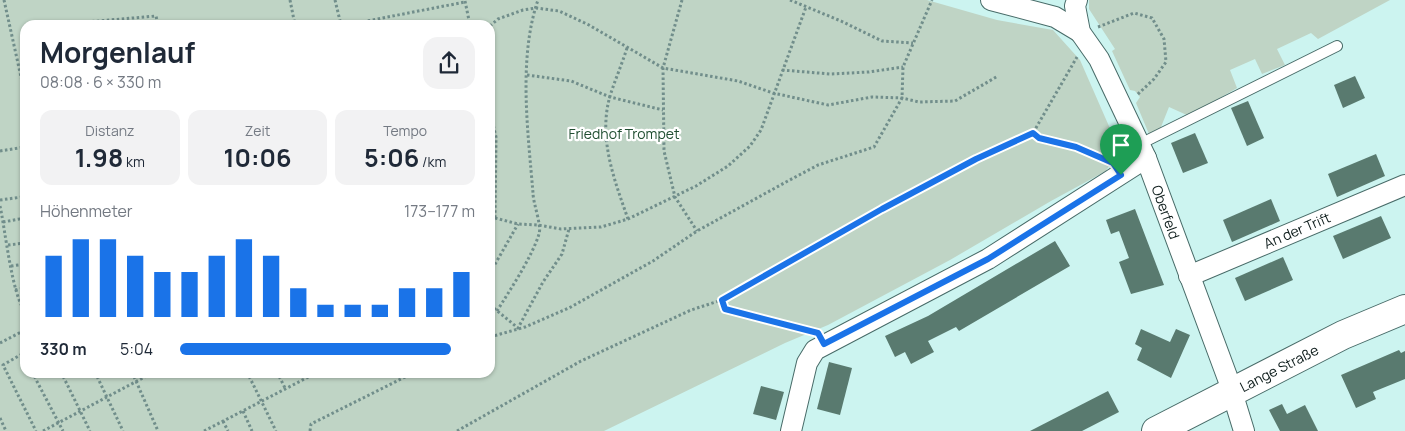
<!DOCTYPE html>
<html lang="de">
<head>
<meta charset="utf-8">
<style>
  body { margin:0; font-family:Manrope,sans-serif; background:#f2f2f3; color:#1f2937; height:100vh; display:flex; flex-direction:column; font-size:19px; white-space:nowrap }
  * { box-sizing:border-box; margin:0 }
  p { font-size:16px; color:#747a83 }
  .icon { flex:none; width:28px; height:28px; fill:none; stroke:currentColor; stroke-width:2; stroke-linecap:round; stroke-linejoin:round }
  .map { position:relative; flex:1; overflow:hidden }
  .drawer { position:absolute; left:20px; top:20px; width:475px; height:358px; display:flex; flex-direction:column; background:#fff; border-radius:15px; box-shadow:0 1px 4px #0004 }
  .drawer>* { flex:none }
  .pin { position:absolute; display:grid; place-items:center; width:42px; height:42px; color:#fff; margin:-51px -21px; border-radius:50% 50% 50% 0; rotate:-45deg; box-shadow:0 0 5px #0007 }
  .pin .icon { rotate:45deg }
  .round { display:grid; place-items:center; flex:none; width:52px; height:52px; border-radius:15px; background:#f2f2f3 }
  .head { display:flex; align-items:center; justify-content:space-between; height:85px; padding:0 20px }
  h1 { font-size:28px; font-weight:700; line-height:38px }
  .figures { display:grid; grid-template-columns:repeat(3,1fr); gap:8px; height:85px; padding:5px 20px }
  .figures div { display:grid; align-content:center; border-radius:12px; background:#f2f2f3; text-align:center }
  .figures b { font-size:25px; font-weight:700 }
  .figures small { font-size:14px; font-weight:400 }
  .figures p { font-size:14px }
  .chart { height:140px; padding:10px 20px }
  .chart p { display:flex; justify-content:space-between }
  .chart svg { width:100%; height:90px; margin-top:5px; stroke:#1a73e8; stroke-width:6 }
  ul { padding:0 20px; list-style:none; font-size:16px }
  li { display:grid; grid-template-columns:80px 60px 1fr; align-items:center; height:38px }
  li i { height:12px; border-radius:6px; background:#1a73e8 }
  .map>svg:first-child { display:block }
  .green { fill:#bfd4c5; fill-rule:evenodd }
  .building { fill:#597a6f }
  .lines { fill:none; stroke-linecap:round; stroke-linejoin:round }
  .lane-casing { stroke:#486b68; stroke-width:12 }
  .street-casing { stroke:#486b68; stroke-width:22 }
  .secondary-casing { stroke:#486b68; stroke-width:30 }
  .path { stroke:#718e8b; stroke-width:3; stroke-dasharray:2.5 2.5; stroke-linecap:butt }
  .lane { stroke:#fff; stroke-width:10 }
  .street { stroke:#fff; stroke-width:20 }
  .secondary { stroke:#fff; stroke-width:28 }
  .route-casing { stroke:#fff; stroke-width:10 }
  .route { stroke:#1a73e8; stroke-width:6 }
  .labels { text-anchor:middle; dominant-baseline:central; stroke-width:4.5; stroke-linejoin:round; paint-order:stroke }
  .park-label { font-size:14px; fill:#204e31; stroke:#fff }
  .street-label { font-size:14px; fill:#0c1b1a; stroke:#fff }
</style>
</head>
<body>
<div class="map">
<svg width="1405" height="431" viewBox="0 0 1405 431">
  <rect width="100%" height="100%" fill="#ccf4f0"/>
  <g class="green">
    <path d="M0,0H927L997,20L1053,30L1080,60L1119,149L1106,171L1051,201L950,260L828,325L785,343L604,431H0ZM25,25H490V372H25Z"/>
    <polygon points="1089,0 1390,0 1318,39 1311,33 1277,49 1285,65 1262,74 1255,59 1230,70 1237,88 1189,116 1169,107 1159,132 1149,134 1136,103 1140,97 1135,91 1130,90 1112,51 1115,49 1089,9"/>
  </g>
  <g class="building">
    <polygon points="1355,76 1365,98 1343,108 1334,85"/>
    <polygon points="1248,101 1264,138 1247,146 1231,108"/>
    <polygon points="1195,133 1208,163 1183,173 1171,143"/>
    <polygon points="1376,154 1385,176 1337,197 1328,174"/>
    <polygon points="1271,199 1280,221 1232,242 1223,220"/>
    <polygon points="1135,209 1164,285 1131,294 1119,262 1129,258 1119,231 1111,234 1106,220"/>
    <polygon points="1381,216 1391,238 1343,259 1333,236"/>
    <polygon points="1055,241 1070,266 959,331 956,327 928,341 934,352 911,364 905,352 895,357 885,336 928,316"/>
    <polygon points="1283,257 1293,280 1245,301 1235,278"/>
    <polygon points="1141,329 1170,342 1176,329 1190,335 1171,378 1137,360 1142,348 1135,344"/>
    <polygon points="1399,350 1401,353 1405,351 1405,379 1373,392 1376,399 1356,408 1341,375"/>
    <polygon points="829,362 852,368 840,415 817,409"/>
    <polygon points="761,386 784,392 776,420 753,414"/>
    <polygon points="1108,391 1119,412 1082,431 1030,431"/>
    <polygon points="1282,404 1287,414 1305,405 1318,431 1280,431 1269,410"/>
  </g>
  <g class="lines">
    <g class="lane-casing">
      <polyline id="lane" points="1140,144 1337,46"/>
    </g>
    <g class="street-casing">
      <g id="street">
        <polyline points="991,0 1055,17 1080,32"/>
        <polyline points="1077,0 1075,6 1080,32 1099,59 1146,158 1228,379 1244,431"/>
        <polyline points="1189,276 1405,185"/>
        <polyline points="791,431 807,363 815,350 988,259 1146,158"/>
      </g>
    </g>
    <g class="secondary-casing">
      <polyline id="secondary" points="1156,431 1343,335 1405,309"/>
    </g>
    <g class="path">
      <polyline points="4,0 25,95"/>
      <polyline points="290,0 295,25"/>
      <polyline points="335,0 341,25"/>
      <polyline points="682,0 663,68 664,151 675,197 697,231"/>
      <polyline points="790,0 841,21 882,41 913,43"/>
      <polyline points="465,1 470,25"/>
      <polyline points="52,25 156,16 158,25"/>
      <polyline points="368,25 367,21 465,2"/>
      <polyline points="490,26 498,19 523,10 536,8 559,11 589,25 663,68 738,81 773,93 828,105 872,97 902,98 919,102 955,101 998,76"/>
      <polyline points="1098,27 1134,13 1152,18 1164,39 1166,62 1154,79 1137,95"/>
      <path d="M627,48C622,64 615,80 610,96C598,138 614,179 628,219"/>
      <polyline points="782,70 830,74 869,72 903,67"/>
      <polyline points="527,75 571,81 610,97 663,110"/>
      <polyline points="490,111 496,137 495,218 490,228"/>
      <polyline points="1033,133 1039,138 1076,147 1109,161"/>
      <polyline points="0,151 25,147"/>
      <polyline points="0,200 22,197"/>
      <path d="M0,206C5,228 12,296 25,311"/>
      <polyline points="495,218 518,224 538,225 561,229 601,227 628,219 696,186 728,166 750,146 761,130 806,7"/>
      <polyline points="3,222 25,218"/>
      <polyline points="8,245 25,243"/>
      <polyline points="11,266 25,264"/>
      <polyline points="490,273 518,224"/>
      <polyline points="15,290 25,288"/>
      <polyline points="722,300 725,309 810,331"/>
      <polyline points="490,305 518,328 543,282 562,254 569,229"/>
      <path d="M497,311C510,290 532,257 539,234C542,226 533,203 533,193C528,132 518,58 538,0"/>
      <polyline points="490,337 525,327 569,308 653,261 697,231 786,182 818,165 874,147 902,98 903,67 932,0"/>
      <polyline points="0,343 25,330"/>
      <polyline points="25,352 22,354 25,359"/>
      <polyline points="22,354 3,365 36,431"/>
      <polyline points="32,372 63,431"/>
      <polyline points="61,372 90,431"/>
      <polyline points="95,372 123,431"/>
      <polyline points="132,372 158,431"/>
      <polyline points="247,372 276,431"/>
      <polyline points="277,372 286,390"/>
      <polyline points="243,411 252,431"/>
      <polyline points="0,418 6,431"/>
      <polyline points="223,421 228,431"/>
      <polyline points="43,431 154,372"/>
      <polyline points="204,431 318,372"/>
      <polyline points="310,431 311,424 415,372"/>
      <polyline points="457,431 581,361 691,310 722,300 882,209 976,159 1033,133 1077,57"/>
    </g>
    <use href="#lane" class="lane"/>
    <use href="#street" class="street"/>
    <use href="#secondary" class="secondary"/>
  </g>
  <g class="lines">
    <g class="route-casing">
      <polygon id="route" points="1033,133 1039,138 1076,147 1113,163 1121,175 988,259 824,344 818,333 725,309 722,300 882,209 976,159"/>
    </g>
    <use href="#route" class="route"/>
  </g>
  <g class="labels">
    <g class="park-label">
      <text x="624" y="133">Friedhof Trompet</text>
    </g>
    <g class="street-label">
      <text transform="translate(1166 212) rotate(70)">Oberfeld</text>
      <text transform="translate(1297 230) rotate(-23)">An der Trift</text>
      <text transform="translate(1279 368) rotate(-27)">Lange Straße</text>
    </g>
  </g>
</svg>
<div class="pin" style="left:1121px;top:175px;background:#1e9e55"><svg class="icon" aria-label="arrive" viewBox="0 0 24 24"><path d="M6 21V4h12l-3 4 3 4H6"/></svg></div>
<section class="drawer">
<div class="head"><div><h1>Morgenlauf</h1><p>08:08 · 6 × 330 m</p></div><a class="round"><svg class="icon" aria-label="share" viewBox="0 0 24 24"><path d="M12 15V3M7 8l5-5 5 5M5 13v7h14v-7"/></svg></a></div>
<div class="figures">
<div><p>Distanz</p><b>1.98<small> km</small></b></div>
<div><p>Zeit</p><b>10:06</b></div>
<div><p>Tempo</p><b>5:06<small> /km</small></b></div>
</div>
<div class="chart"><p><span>Höhenmeter</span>173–177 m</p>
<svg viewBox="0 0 160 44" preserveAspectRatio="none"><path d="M5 44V14M15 44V6M25 44V6M35 44V14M45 44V22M55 44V22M65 44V14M75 44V6M85 44V14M95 44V30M105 44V38M115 44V38M125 44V38M135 44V30M145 44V30M155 44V22"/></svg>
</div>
<ul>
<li><b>330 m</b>5:04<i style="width:92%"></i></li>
</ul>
</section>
</div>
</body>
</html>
